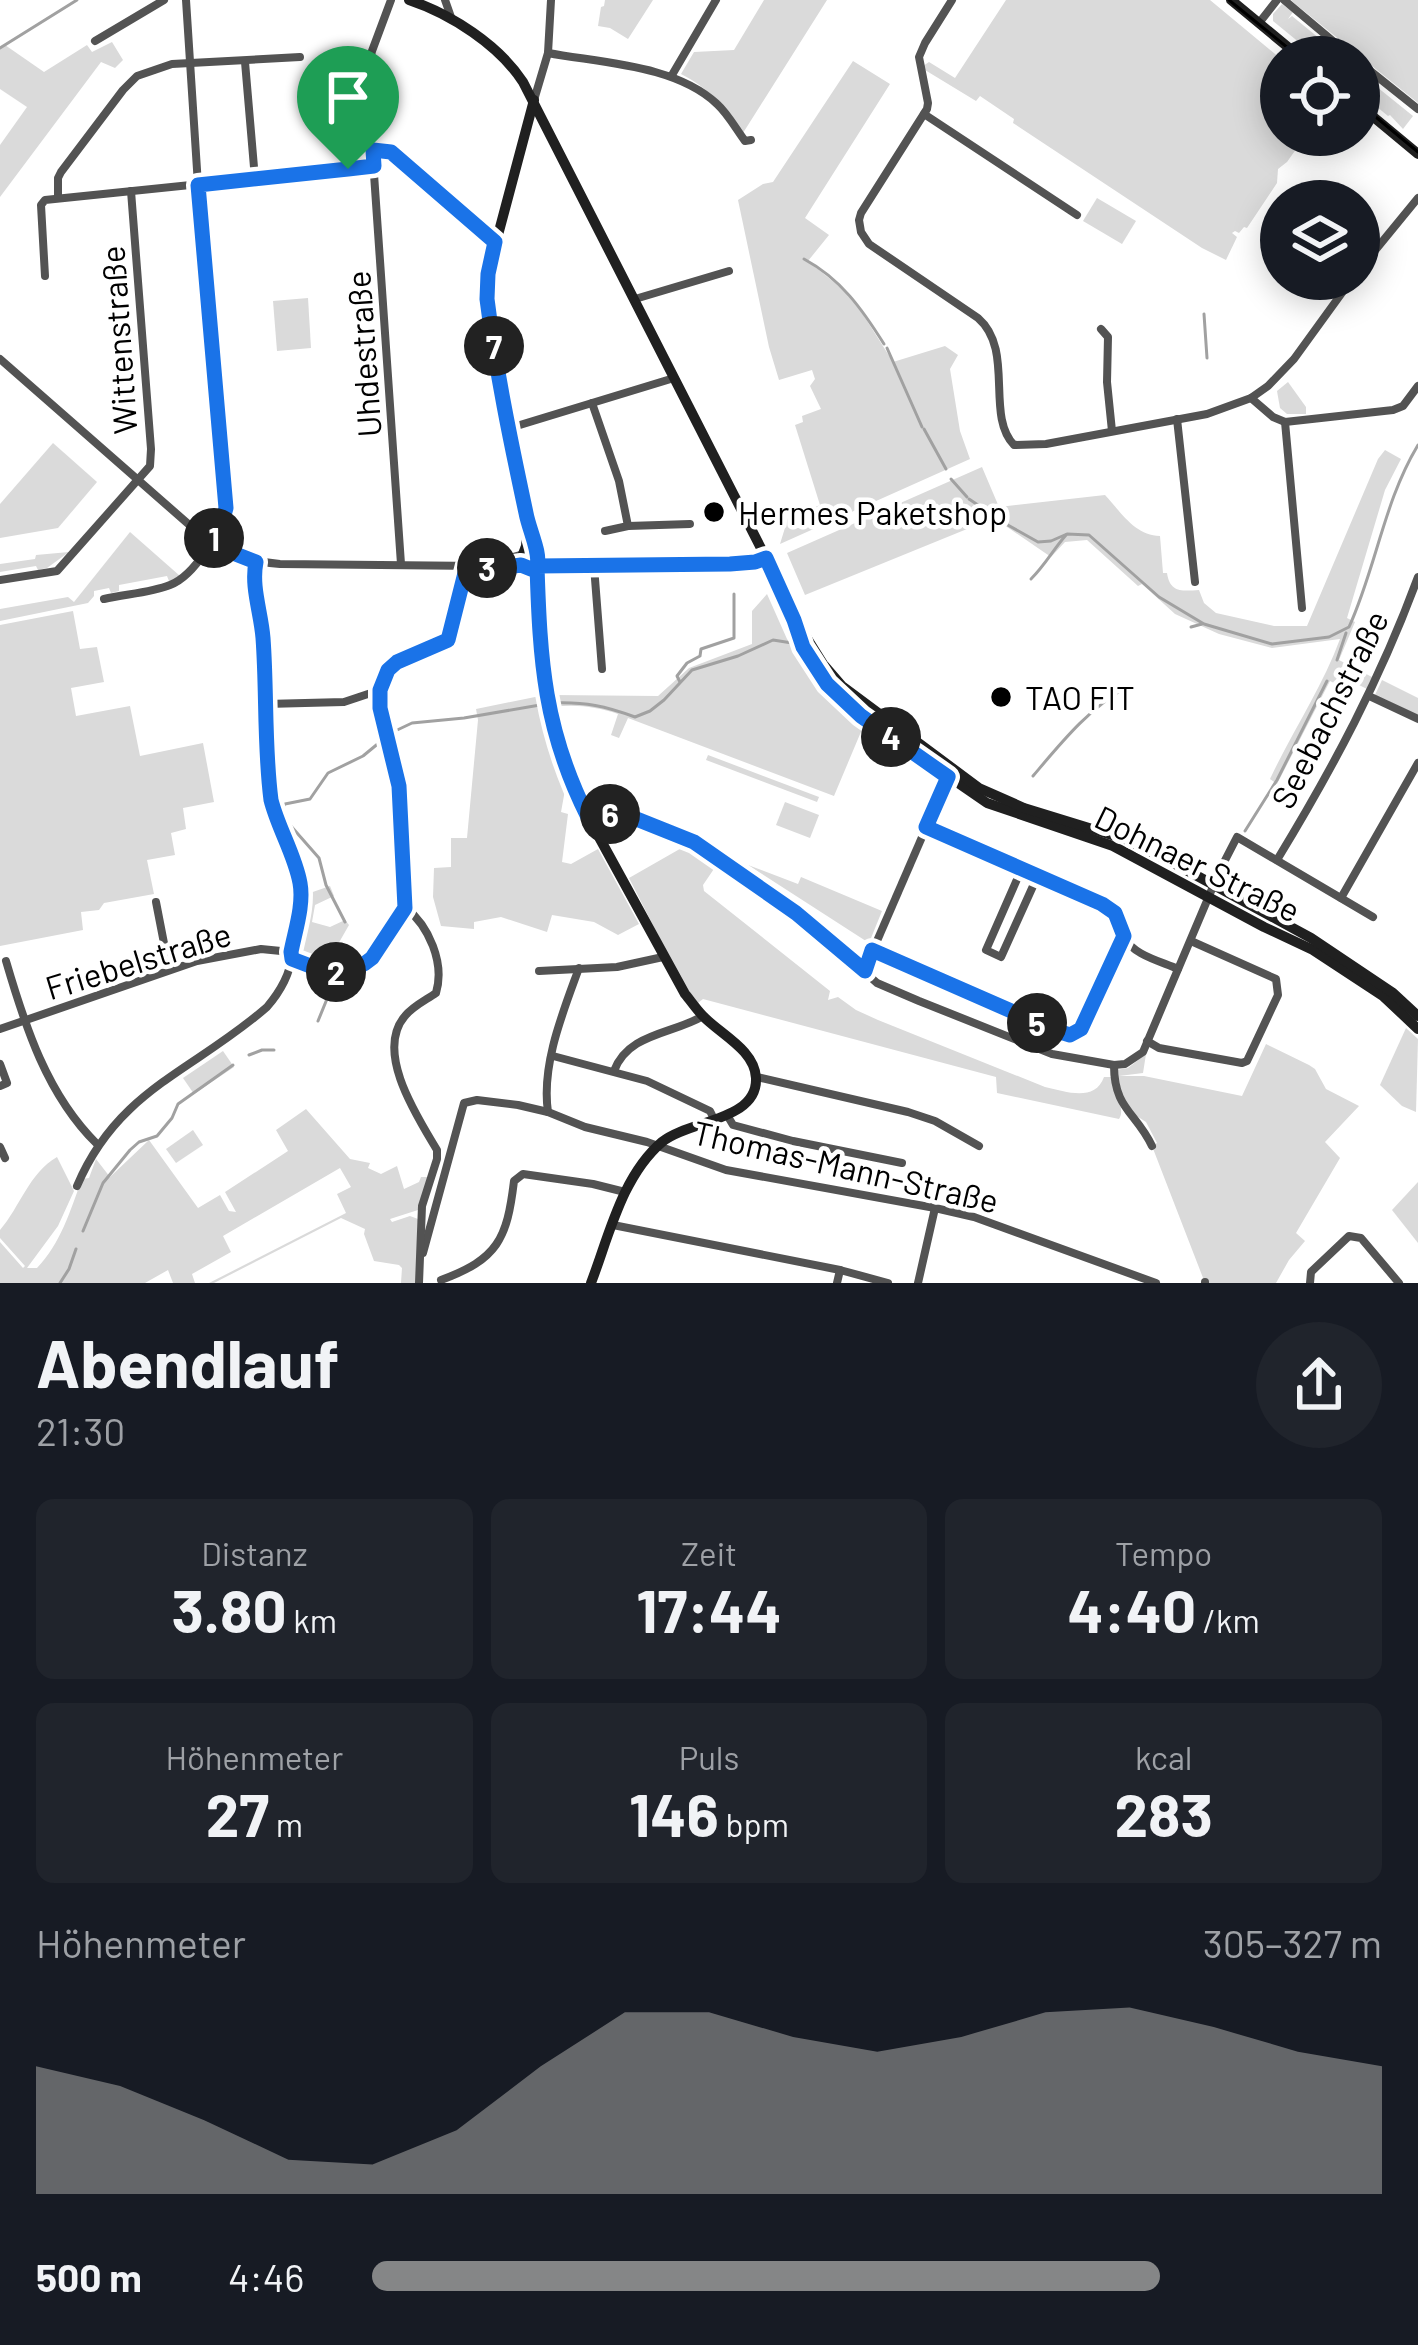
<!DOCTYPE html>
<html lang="de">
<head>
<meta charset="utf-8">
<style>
  body { margin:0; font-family:Barlow,sans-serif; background:#20242c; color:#f1f3f6; height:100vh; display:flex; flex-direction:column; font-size:45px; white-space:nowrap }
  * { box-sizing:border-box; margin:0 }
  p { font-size:39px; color:#9ea1a6 }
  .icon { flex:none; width:66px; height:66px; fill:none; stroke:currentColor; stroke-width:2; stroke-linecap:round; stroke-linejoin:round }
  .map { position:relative; height:1283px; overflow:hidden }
  .details { display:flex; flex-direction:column; background:#171b24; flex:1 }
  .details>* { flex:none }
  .controls { position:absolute; left:1260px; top:36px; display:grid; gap:24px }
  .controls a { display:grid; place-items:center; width:120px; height:120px; border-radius:50%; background:#171b24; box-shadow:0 6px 30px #0003; font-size:60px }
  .pin { position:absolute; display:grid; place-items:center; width:102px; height:102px; color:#fff; margin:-123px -51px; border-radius:50% 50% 50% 0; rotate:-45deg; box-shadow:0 0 12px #0007 }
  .pin .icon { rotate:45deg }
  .km { position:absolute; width:60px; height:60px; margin:-30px; border-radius:50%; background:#222; color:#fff; font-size:33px; line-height:60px; text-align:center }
  .round { display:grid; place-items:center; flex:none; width:126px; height:126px; border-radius:63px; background:#20242c }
  .head { display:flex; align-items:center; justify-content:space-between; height:204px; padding:0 36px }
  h1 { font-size:66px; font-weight:700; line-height:90px }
  .stats { display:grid; grid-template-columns:repeat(3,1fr); gap:18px; height:204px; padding:12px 36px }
  .stats div { display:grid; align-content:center; border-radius:18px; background:#20242c; text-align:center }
  .stats b { font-size:60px; font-weight:700 }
  .stats small { font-size:33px; font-weight:400 }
  .stats p { font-size:33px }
  .chart { height:336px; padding:24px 36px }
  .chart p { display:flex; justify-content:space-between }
  .chart svg { width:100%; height:216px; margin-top:12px; fill:#858687; opacity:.7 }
  ul { padding:0 36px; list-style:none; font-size:39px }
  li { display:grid; grid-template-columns:192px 144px 1fr; align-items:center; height:90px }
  li i { height:30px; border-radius:15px; background:#858687 }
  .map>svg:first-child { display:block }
  .green { fill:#dadada }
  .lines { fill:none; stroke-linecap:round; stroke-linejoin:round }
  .stream { stroke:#a1a1a1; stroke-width:3 }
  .street { stroke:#535353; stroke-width:8 }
  .secondary { stroke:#202020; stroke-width:10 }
  .tram { stroke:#000; stroke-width:3 }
  .route-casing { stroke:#fff; stroke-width:24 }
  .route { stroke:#1a73e8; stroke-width:15 }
  .poi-dot { fill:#000; stroke:#fff; stroke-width:4.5 }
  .labels { text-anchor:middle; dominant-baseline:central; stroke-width:9; stroke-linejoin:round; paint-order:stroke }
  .street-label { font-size:33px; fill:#000; stroke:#fff }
  .poi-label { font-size:33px; fill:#000; stroke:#fff; text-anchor:start }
</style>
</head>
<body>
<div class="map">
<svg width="1418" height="1283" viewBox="0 0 1418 1283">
  <rect width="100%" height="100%" fill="#fff"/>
  <g class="green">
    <polygon points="605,0 653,0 628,39 610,28 598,26 601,7 604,6"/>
    <path d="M764,0H827L743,133C725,108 709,88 681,74L694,52L734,50Z"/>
    <polygon points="1006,0 1210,0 1281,59 1281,135 1305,135 1300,142 1296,142 1299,145 1287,162 1278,169 1277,183 1247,228 1244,227 1239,233 1235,231 1232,233 1237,237 1226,260 1202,248 1013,123 1014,119 980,96 976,101 925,70 923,66 929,62 955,78"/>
    <polygon points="1291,0 1418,0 1418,103 1294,3"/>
    <polygon points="1282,4 1293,12 1288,19 1292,16 1342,57 1317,57 1273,21 1273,14"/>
    <polygon points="112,42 123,60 115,68 101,62 0,197 0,145 27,107 0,89 0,48 5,45 44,72 87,45 92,52"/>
    <polygon points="853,61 890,84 805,218 829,235 808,261 852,297 893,362 945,346 958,355 950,369 960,431 970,459 780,544 788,518 820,505 795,425 803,422 802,416 821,409 810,386 815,379 812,370 779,380 769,347 738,200 763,184 773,182"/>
    <polygon points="1373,77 1380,82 1377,87 1413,116 1403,129 1390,115 1388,116 1360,93"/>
    <polygon points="1097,198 1136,221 1122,244 1083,221"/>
    <polygon points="308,298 311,348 277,351 273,301"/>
    <polygon points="1288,382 1306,407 1306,414 1287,414 1280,408 1277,391"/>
    <polygon points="53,443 97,482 58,528 0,538 0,504"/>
    <path d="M1385,450L1401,459L1385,490L1347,618L1355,622L1339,660L1372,677L1367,689L1353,682L1347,683L1344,688L1330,681L1277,784L1270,779C1292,732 1322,688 1340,639L1272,648L1219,634L1175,614L1142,584L1138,586L1087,540L1065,542L1051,557L994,518L805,595L787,553L982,467L999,507L1105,495C1120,511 1135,536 1160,536L1163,573H1167C1170,593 1182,591 1199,590L1204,603L1216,613L1274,626H1307L1378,459Z"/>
    <polygon points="130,532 180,576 169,581 167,576 119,585 119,591 111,593 109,588 94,591 94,596 88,603 0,621 0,609 68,597 74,602"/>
    <polygon points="69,552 47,568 38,570 36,566 0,572 0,564 35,559 36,555"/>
    <path d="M767,594L787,639L827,696L863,727L834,796L628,718L619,738L611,735L618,714C597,707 576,704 554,707L552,695L658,696L689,668L752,644V611Z"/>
    <polygon points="73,611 80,649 97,647 104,682 71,688 76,716 130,706 140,756 203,743 214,802 183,808 186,829 171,833 175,855 147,860 154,894 104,903 99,910 81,912 83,930 0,946 0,625"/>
    <polygon points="1382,680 1418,698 1418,715 1375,695"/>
    <polygon points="540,696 551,754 565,790 561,812 568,814 562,862 571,864 598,849 639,924 618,935 594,922 552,915 547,932 501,917 474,922 474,929 441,926 433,897 434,868 451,867 451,838 467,838 478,720 476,709"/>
    <polygon points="708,755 819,797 817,802 706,760"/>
    <polygon points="785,802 819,815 810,838 776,825"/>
    <path d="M614,817L664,828L720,860L703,885L704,891L830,991L828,1000L838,997L856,1010L878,1020L1045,1087C1067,1092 1095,1102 1104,1077H1112C1114,1090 1126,1109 1119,1119L997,1093L996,1077L703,999L698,1003L682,982L629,878L685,846L656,832L612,821Z"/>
    <polygon points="748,865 798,884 801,877 882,911 869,943"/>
    <path d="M330,886L334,896L315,905L312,922L330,927L345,920L349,925L337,946L339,963C325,964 306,958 299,946L307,894Z"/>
    <polygon points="1406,1028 1418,1039 1416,1112 1402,1106 1380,1085"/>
    <polygon points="1266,1044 1309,1065 1315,1069 1326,1089 1359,1106 1325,1142 1340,1158 1296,1233 1305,1241 1289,1260 1276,1283 1205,1283 1152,1146 1157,1143 1146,1122 1129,1111 1124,1102 1116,1070 1128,1068 1146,1054 1143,1073 1119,1076 1144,1076 1242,1096"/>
    <polygon points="223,1051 234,1067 194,1094 183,1078"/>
    <path d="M306,1109L350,1159L370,1163L368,1168L381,1174L397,1166L404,1189L419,1182L421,1177H429L418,1210L390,1219L392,1222L410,1216L418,1219L416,1283H401L402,1268L399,1265L374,1261L364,1234L365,1229L341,1218L214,1283H209L346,1213L337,1194L351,1187L340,1168L223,1236L231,1252L192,1274L195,1283H173L168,1270L145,1283H0V1242L23,1268L25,1266L0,1238V1230C20,1207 29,1173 57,1157L74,1191L58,1226L27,1268H37C61,1243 70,1211 82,1179L89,1178L96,1159L110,1177L149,1140L198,1208L220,1195L229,1211L236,1212L225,1192L288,1151L276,1130Z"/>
    <polygon points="193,1130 203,1145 176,1163 166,1149"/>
    <polygon points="1418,1182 1418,1243 1392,1210"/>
  </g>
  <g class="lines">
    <g class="stream">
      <polyline points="0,48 77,0"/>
      <path d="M804,259C841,279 862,309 884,344"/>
      <polyline points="1204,314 1207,358"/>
      <polyline points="887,348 922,427"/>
      <polyline points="924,429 946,469"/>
      <polyline points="951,479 967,497"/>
      <path d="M969,499L1006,524L1038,542L1051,541L1067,534L1089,535L1159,597L1204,624L1272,644L1329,637L1349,627C1376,568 1384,501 1418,445"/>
      <path d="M1031,579C1045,565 1053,550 1066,535"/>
      <polyline points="1191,627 1202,624"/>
      <polyline points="1337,660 1346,633"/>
      <polyline points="680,682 677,676 687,663 700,656 701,649 734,638 734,594"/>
      <path d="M554,703C586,702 605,706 635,717L650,711L664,700L692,670L738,656L773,640L792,643"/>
      <polyline points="393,732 412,723 464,718 540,705"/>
      <path d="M1033,776C1061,743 1089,708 1127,687"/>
      <polyline points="1245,831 1277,780 1327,681"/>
      <polyline points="345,922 326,885 319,858 283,817 281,810 285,804 310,799 328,773 363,756 380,742"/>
      <polyline points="318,1021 329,994"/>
      <polyline points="249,1055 262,1050 274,1050"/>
      <polyline points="83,1231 103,1183 130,1150 139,1142 157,1136 172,1118 178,1104 233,1065"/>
      <polyline points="60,1283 69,1269 76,1249"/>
    </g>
    <g class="street">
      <polyline points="391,0 372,51 367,73 401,564"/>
      <polyline points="445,0 451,17"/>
      <path d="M952,0L925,43L919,57L928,103L927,109L861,213L859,220L861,232L869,244L978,318C1015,350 985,415 1014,445L1046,444L1207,414L1251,398L1268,386L1294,359L1352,279"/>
      <polyline points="1284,0 1352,57"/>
      <polyline points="1259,23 1277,0"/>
      <polyline points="95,41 164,0"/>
      <path d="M548,53C602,63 676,65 717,104C728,114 736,129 745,141L751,140"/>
      <polyline points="245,62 255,179"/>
      <polyline points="1359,62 1418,109"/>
      <polyline points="672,75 716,0"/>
      <polyline points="534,100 548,53 551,0"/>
      <polyline points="924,114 1077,215"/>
      <polyline points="373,150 391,152 495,241"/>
      <polyline points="58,198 58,178 61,172 123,90 137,76 172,64 300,57"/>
      <polyline points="1359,270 1418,198"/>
      <polyline points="45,276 41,205 45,200 374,166"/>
      <polyline points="635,299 729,271"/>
      <polyline points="1101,329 1108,337 1107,382 1112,431"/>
      <path d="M0,359L210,543C234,556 254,562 280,564L480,566L520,555"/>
      <polyline points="1251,398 1273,417 1285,422"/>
      <polyline points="592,403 619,481 628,526"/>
      <polyline points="1177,419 1195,582"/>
      <polyline points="1285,422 1302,608"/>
      <polyline points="1285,422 1393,410 1403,406 1418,386"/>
      <polyline points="510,428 674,378"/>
      <polyline points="605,531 628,526 690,524"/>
      <polyline points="482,566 499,568 521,565"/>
      <polyline points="537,566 730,564 755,562 766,558"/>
      <polyline points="594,566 602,669"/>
      <polyline points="0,580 57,571 150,466 151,449 131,191"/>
      <path d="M104,599C125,594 150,593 170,585C196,575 219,532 226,508L198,185L186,0"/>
      <polyline points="1369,696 1418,719"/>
      <polyline points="266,704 344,702 380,690"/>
      <polyline points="588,817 616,815 634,818 694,842 808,922 877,983 919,1001 1052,1054 1114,1065 1125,1064 1143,1052 1220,870 1237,837 1373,917"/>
      <path d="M926,827L1110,908C1117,917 1119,927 1124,937C1133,955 1160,961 1178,969"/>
      <path d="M1277,860C1333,768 1381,678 1418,577"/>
      <polyline points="1022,868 986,950 1001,957 1038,875"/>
      <polyline points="1341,898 1418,763"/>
      <polyline points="156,902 169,969"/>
      <polyline points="873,950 1003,1009 1070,1035 1081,1029 1124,936"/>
      <path d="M292,959C351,990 379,958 405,907"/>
      <path d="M6,961C25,1026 47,1095 97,1144"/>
      <polyline points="539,971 617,967 663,957"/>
      <polyline points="864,971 948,777"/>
      <polyline points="0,1029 197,961 261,949 291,952"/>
      <polyline points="1147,1041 1159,1048 1242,1063 1247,1061 1278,995 1276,979 1191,941"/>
      <polyline points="553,1056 647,1081 710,1111 714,1119"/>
      <polyline points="0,1064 7,1083 0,1086"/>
      <path d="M1114,1065C1114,1109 1136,1112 1152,1146"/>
      <path d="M614,1071C628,1033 673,1034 703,1016"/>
      <polyline points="757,1077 908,1112 935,1121 979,1146"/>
      <path d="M548,1112C541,1065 563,1012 579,968"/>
      <polyline points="727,1115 733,1125 793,1141 902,1163"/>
      <polyline points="0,1147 5,1158"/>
      <path d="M77,1186C118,1089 194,1071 267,1007C279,993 293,971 291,952C295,931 304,905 300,884C295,855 278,828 271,800C264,746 267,692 263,638C262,612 251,588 257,563"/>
      <polyline points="613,1225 840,1270 888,1283"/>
      <polyline points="423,1253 464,1103 477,1100 518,1105 548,1112 585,1127 647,1142 726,1170 935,1208 974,1217 1156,1283"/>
      <path d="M441,1280C498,1259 507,1239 514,1181L523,1174L593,1184L625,1192"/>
      <polyline points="1205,1282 1205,1283"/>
      <path d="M419,1283L422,1206L437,1159V1150C418,1118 374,1052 405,1016C413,1006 426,1000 436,993C445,963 429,926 405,907L399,786L380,708V690L388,670L397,661L448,640L467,565"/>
      <polyline points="837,1283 840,1270"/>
      <polyline points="918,1283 935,1208"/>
      <polyline points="1310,1283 1311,1272 1349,1236 1361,1238 1399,1283"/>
    </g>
    <g class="secondary">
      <path d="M409,0C451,14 499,45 523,82L766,558L794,620L803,647L815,668L827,684L861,716L987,803L1113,846L1264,927L1313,950L1383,996L1418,1029"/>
      <polyline points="1231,0 1300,57"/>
      <polyline points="1359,105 1418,154"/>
      <polyline points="528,522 535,550 540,558 537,566 531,569 524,568 520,562 526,546 528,522 490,320 487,287 490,265 534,100"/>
      <path d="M537,566L536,598L545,693L564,765L588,817L685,994C691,1001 696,1009 703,1016C720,1034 755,1050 756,1078C758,1121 689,1120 662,1142C622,1176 609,1236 591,1283"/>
      <polyline points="803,632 823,664 842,686 979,788 1024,808 1128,840 1179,866 1311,938 1393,993 1418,1016"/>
    </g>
    <g class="tram">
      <polyline points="1229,0 1299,57"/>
      <polyline points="1359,103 1418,152"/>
    </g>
  </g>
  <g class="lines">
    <g class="route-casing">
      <path id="route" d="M348,169L198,185L226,508L221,526L210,544L256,562C251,587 261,612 263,638C267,692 264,746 271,800C278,828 295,855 300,883C304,905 295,931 291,952L292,959L326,972L344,971L364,964L372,958L405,908L399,786L380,708V690L388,670L397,662L448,640L467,565L500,568L521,565L531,569L537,566L730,564L755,562L766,558L794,620L803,647L827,684L861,716L948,777L926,827L1102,904L1115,913L1124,936L1081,1029L1070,1035L1057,1031L872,950L865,971L796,913L694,842L634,818L616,814L588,817C544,730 540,661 537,566C541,553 529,530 526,513C511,443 496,371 487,299L488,274L495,242L391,152L373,150L374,166L348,169"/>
    </g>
    <use href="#route" class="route"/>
  </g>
  <g class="poi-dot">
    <circle cx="714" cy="512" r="12"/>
    <circle cx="1001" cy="697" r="12"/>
  </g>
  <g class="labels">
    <g class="street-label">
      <text transform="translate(118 340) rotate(-94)">Wittenstraße</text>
      <text transform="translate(363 354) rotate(-94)">Uhdestraße</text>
      <text transform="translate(1329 709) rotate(-63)">Seebachstraße</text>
      <text transform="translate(1198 863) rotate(26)">Dohnaer Straße</text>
      <text transform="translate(138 960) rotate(-17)">Friebelstraße</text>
      <text transform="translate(846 1166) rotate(13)">Thomas-Mann-Straße</text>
    </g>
    <g class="poi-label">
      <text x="738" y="512">Hermes Paketshop</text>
      <text x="1025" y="697">TAO FIT</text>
    </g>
  </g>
</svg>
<div class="controls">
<a><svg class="icon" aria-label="locate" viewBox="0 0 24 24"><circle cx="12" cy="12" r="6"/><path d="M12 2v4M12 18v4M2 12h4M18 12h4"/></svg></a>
<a><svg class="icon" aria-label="layers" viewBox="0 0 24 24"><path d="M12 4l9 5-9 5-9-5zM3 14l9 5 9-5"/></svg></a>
</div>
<div class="pin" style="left:348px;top:169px;background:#1e9e55"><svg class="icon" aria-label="arrive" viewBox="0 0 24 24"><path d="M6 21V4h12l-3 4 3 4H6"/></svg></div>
<b class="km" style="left:214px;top:538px">1</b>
<b class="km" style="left:336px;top:972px">2</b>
<b class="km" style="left:487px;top:568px">3</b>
<b class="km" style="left:891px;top:737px">4</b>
<b class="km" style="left:1037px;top:1023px">5</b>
<b class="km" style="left:610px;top:814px">6</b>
<b class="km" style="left:494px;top:346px">7</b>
</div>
<section class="details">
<div class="head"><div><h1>Abendlauf</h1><p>21:30</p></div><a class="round"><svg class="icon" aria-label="share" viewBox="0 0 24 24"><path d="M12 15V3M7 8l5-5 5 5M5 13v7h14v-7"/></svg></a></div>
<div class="stats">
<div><p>Distanz</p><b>3.80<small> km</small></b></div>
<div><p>Zeit</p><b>17:44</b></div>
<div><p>Tempo</p><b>4:40<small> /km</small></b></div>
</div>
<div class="stats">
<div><p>Höhenmeter</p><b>27<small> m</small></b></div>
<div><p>Puls</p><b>146<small> bpm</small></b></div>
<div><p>kcal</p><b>283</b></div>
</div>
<div class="chart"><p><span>Höhenmeter</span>305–327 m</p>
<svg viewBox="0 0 160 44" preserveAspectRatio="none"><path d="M0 44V18L10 22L20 29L30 37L40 38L50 31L60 18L70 7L80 7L90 12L100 15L110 12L120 7L130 6L140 10L150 15L160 18V44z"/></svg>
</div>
<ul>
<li><b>500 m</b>4:46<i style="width:78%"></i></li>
</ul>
</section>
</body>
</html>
